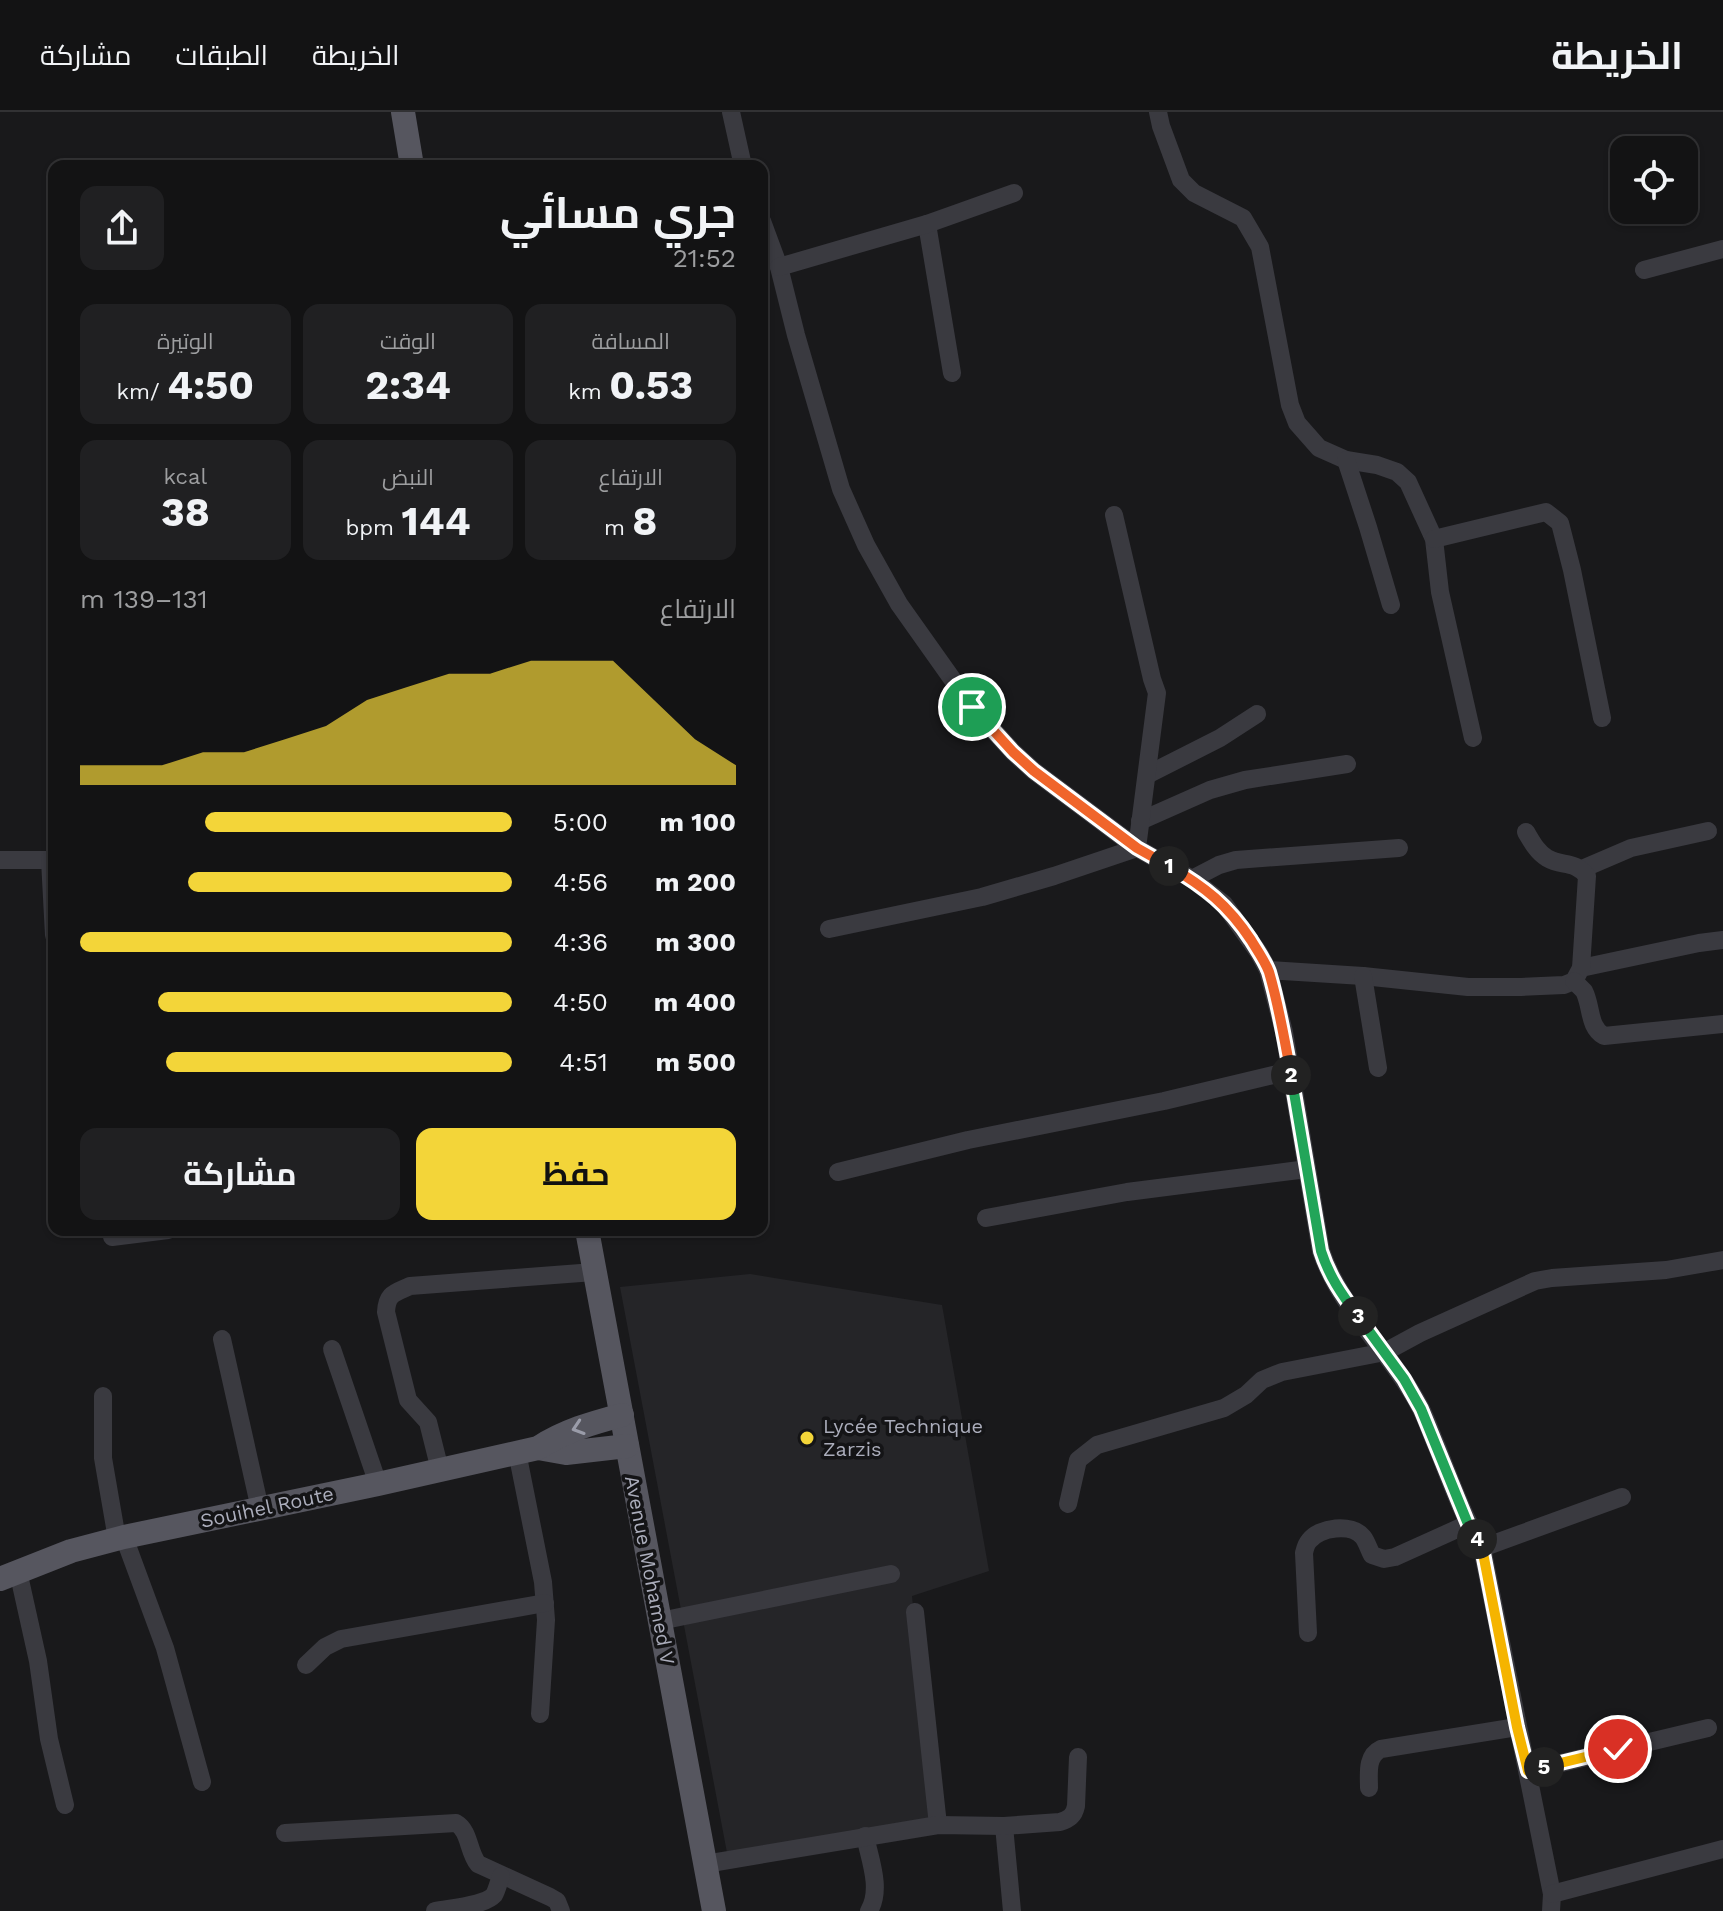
<!DOCTYPE html>
<html lang="ar">
<head>
<meta charset="utf-8">
<style>
  body { margin:0; font-family:"Work Sans",Cairo,sans-serif; background:#202022; color:#f1f3f6; direction:rtl; height:100vh; display:flex; flex-direction:column; font-size:30px; white-space:nowrap }
  * { box-sizing:border-box; margin:0 }
  p { font-size:26px; color:#9d9ea0 }
  .icon { flex:none; width:44px; height:44px; fill:none; stroke:currentColor; stroke-width:2; stroke-linecap:round; stroke-linejoin:round }
  .map { position:relative; flex:1; overflow:hidden; direction:ltr }
  .sheet { position:absolute; left:48px; top:48px; width:720px; height:1076px; display:flex; flex-direction:column; background:#131314; border-radius:16px; box-shadow:0 2px 6px #0004,0 0 0 2px #323234; direction:rtl }
  .sheet>* { flex:none }
  .tools { position:absolute; left:1610px; top:24px; display:grid; gap:16px }
  .tools a { display:grid; place-items:center; width:88px; height:88px; border-radius:16px; background:#131314; box-shadow:0 2px 6px #0004,0 0 0 2px #323234; font-size:40px }
  .pin { position:absolute; display:grid; place-items:center; width:68px; height:68px; color:#fff; margin:-34px; border:4px solid #fff; border-radius:50%; box-shadow:0 2px 8px #0007 }
  .km { position:absolute; width:40px; height:40px; margin:-20px; border-radius:50%; background:#222; color:#fff; font-size:22px; line-height:40px; text-align:center }
  .round { display:grid; place-items:center; flex:none; width:84px; height:84px; border-radius:16px; background:#202022 }
  .summary { display:flex; align-items:center; justify-content:space-between; height:136px; padding:0 32px }
  h1 { font-size:44px; font-weight:700; line-height:60px }
  .metrics { display:grid; grid-template-columns:repeat(3,1fr); gap:12px; height:136px; padding:8px 32px }
  .metrics div { display:grid; align-content:center; border-radius:16px; background:#202022; text-align:center }
  .metrics b { font-size:40px; font-weight:700 }
  .metrics small { font-size:22px; font-weight:400 }
  .metrics p { font-size:22px }
  .chart { height:224px; padding:16px 32px }
  .chart p { display:flex; justify-content:space-between }
  .chart svg { width:100%; height:144px; margin-top:8px; fill:#f3d539; opacity:.7 }
  .button { display:flex; gap:16px; margin-top:auto; padding:16px 32px }
  .button a { flex:1; height:92px; border-radius:16px; background:#f3d539; color:#111; font-size:32px; font-weight:700; line-height:92px; text-align:center }
  .button a+a { background:#202022; color:#f1f3f6 }
  ul { padding:0 32px; list-style:none; font-size:26px }
  li { display:grid; grid-template-columns:128px 96px 1fr; align-items:center; height:60px }
  li i { height:20px; border-radius:10px; background:#f3d539 }
  header { display:flex; align-items:center; gap:48px; box-sizing:border-box; height:112px; padding:0 40px; background:#131314; border-bottom:2px solid #323234 }
  header strong { font-size:38px }
  nav { display:flex; gap:44px; margin-inline-start:auto; font-size:28px }
  .map>svg:first-child { display:block }
  .built { fill:#252528 }
  .lines { fill:none; stroke-linecap:round; stroke-linejoin:round }
  .minor { stroke:#3a3a40; stroke-width:18 }
  .major { stroke:#56565f; stroke-width:24 }
  .oneway { stroke:#9a9ca9 }
  .split-1-casing { stroke:#fff; stroke-width:16 }
  .split-2-casing { stroke:#fff; stroke-width:16 }
  .split-3-casing { stroke:#fff; stroke-width:16 }
  .split-4-casing { stroke:#fff; stroke-width:16 }
  .split-5-casing { stroke:#fff; stroke-width:16 }
  .split-6-casing { stroke:#fff; stroke-width:16 }
  .split-1 { stroke:#f0652b; stroke-width:10 }
  .split-2 { stroke:#f0652b; stroke-width:10 }
  .split-3 { stroke:#22a559; stroke-width:10 }
  .split-4 { stroke:#22a559; stroke-width:10 }
  .split-5 { stroke:#f5b400; stroke-width:10 }
  .split-6 { stroke:#f5b400; stroke-width:10 }
  .poi-dot { fill:#f3d539; stroke:#141416; stroke-width:3 }
  .labels { text-anchor:middle; dominant-baseline:central; stroke-width:7; stroke-linejoin:round; paint-order:stroke }
  .poi-label { font-size:20px; fill:#abadbb; stroke:#141416; text-anchor:start }
  .street-label { font-size:20px; fill:#abadbb; stroke:#141416 }
</style>
</head>
<body>
<header>
<strong>الخريطة</strong>
<nav><a>الخريطة</a><a>الطبقات</a><a>مشاركة</a></nav>
</header>
<div class="map">
<svg width="1723" height="1799" viewBox="0 0 1723 1799">
  <rect width="100%" height="100%" fill="#19191b"/>
  <polygon class="built" points="750,1162 942,1193 989,1459 912,1484 934,1706 728,1746 620,1175"/>
  <g class="lines">
    <g class="minor">
      <polyline points="731,0 743,54"/>
      <polyline points="1158,0 1161,14 1181,68 1194,81 1243,106 1260,135 1290,293 1297,311 1319,336 1346,348 1377,353 1397,360 1408,370 1434,427 1440,480 1473,626"/>
      <path d="M762,109L779,155L796,223L841,377L866,433L899,492L972,595L1013,640L1034,659L1137,736L1192,767L1224,792L1259,841L1268,858L1284,920L1321,1139C1341,1198 1391,1240 1420,1295C1427,1308 1431,1322 1437,1335C1451,1370 1463,1404 1482,1436L1552,1782L1551,1799"/>
      <polyline points="927,112 952,261"/>
      <polyline points="779,155 927,112 1014,81"/>
      <polyline points="1644,158 1723,137"/>
      <polyline points="1346,348 1368,415 1391,493"/>
      <polyline points="1434,427 1546,400 1560,411 1572,458 1602,606"/>
      <polyline points="1147,663 1220,626 1257,602"/>
      <polyline points="1140,709 1210,678 1245,668 1347,652"/>
      <polyline points="0,748 54,748"/>
      <polyline points="50,748 54,823"/>
      <polyline points="1582,757 1631,736 1708,719"/>
      <polyline points="1192,767 1219,753 1236,748 1399,736"/>
      <polyline points="829,817 982,785 1054,764 1137,736 1157,581 1152,567 1114,403"/>
      <polyline points="1581,856 1699,831 1723,828"/>
      <path d="M1268,858L1363,864L1468,875H1521L1564,873L1574,869L1581,856L1587,764C1574,748 1562,755 1547,746C1537,740 1532,730 1526,720"/>
      <polyline points="1363,864 1378,956"/>
      <path d="M1574,869C1576,871 1582,877 1584,879C1592,894 1588,915 1604,924L1723,912"/>
      <polyline points="838,1060 968,1028 1164,989 1290,959"/>
      <polyline points="986,1106 1127,1080 1307,1057"/>
      <polyline points="112,1125 168,1118"/>
      <polyline points="222,1227 260,1397"/>
      <polyline points="332,1237 378,1372"/>
      <polyline points="103,1284 103,1346 117,1427"/>
      <polyline points="517,1340 543,1470 546,1508 540,1602"/>
      <path d="M440,1358L428,1310L408,1288L386,1200C387,1181 395,1181 410,1174L594,1160"/>
      <polyline points="1068,1392 1078,1348 1097,1333 1224,1296 1246,1283 1262,1268 1282,1260 1385,1240 1420,1221 1535,1169 1552,1166 1666,1158 1723,1148"/>
      <polyline points="124,1425 165,1536 202,1670"/>
      <polyline points="1482,1436 1622,1385"/>
      <polyline points="18,1459 38,1549 49,1627 65,1693"/>
      <polyline points="915,1500 938,1713"/>
      <polyline points="660,1509 891,1462"/>
      <path d="M1308,1521L1304,1441C1305,1437 1306,1432 1309,1429C1319,1415 1352,1411 1363,1425C1367,1430 1369,1438 1372,1443L1384,1447L1395,1445L1468,1412"/>
      <polyline points="306,1553 325,1535 341,1527 545,1491"/>
      <polyline points="1528,1659 1708,1616"/>
      <path d="M1369,1676C1369,1662 1366,1644 1381,1637L1517,1615"/>
      <polyline points="1004,1714 1012,1799"/>
      <path d="M285,1721L456,1711C470,1719 468,1740 478,1752L550,1785L557,1789L561,1799"/>
      <path d="M865,1724C870,1748 882,1777 869,1799"/>
      <path d="M705,1752L938,1713L1004,1714L1060,1710C1069,1707 1074,1704 1076,1694L1078,1645"/>
      <polyline points="1552,1782 1723,1737"/>
      <path d="M435,1799C449,1796 484,1794 494,1783C497,1778 499,1769 501,1764"/>
    </g>
    <g class="major">
      <polyline points="403,0 412,54"/>
      <polyline points="587,1118 714,1799"/>
      <polyline points="538,1336 566,1341 627,1334"/>
      <path d="M0,1467L71,1439L124,1425L378,1372L538,1336C564,1319 592,1311 622,1303"/>
    </g>
  </g>
  <defs><path id="oneway-chevron" d="M-2-3.5L2.5 0L-2 3.5" fill="none" stroke-width="1.6" stroke-linecap="round" stroke-linejoin="round" transform="scale(2)"/></defs>
  <use class="oneway" href="#oneway-chevron" transform="translate(578 1316) rotate(162)"/>
  <g class="lines">
    <g class="split-1-casing">
      <polyline id="split-1" points="972,595 1013,640 1034,659 1137,736 1169,754"/>
    </g>
    <g class="split-2-casing">
      <path id="split-2" d="M1169,754C1205,775 1228,793 1251,828C1257,838 1265,849 1269,860C1279,894 1285,929 1291,963"/>
    </g>
    <g class="split-3-casing">
      <path id="split-3" d="M1291,963L1321,1139C1329,1164 1342,1183 1358,1204"/>
    </g>
    <g class="split-4-casing">
      <polyline id="split-4" points="1358,1204 1404,1267 1421,1297 1468,1412 1477,1427"/>
    </g>
    <g class="split-5-casing">
      <polyline id="split-5" points="1477,1427 1482,1436 1517,1615 1528,1659 1544,1655"/>
    </g>
    <g class="split-6-casing">
      <polyline id="split-6" points="1544,1655 1618,1637"/>
    </g>
    <use href="#split-1" class="split-1"/>
    <use href="#split-2" class="split-2"/>
    <use href="#split-3" class="split-3"/>
    <use href="#split-4" class="split-4"/>
    <use href="#split-5" class="split-5"/>
    <use href="#split-6" class="split-6"/>
  </g>
  <circle class="poi-dot" cx="807" cy="1326" r="8"/>
  <g class="labels">
    <g class="poi-label">
      <text x="823" y="1314">Lycée Technique<tspan x="823" dy="23">Zarzis</tspan></text>
    </g>
    <g class="street-label">
      <text transform="translate(267 1395) rotate(-12)">Souihel Route</text>
      <text transform="translate(650 1458) rotate(79)">Avenue Mohamed V</text>
    </g>
  </g>
</svg>
<div class="tools">
<a><svg class="icon" aria-label="locate" viewBox="0 0 24 24"><circle cx="12" cy="12" r="6"/><path d="M12 2v4M12 18v4M2 12h4M18 12h4"/></svg></a>
</div>
<div class="pin" style="left:972px;top:595px;background:#1e9e55"><svg class="icon" aria-label="arrive" viewBox="0 0 24 24"><path d="M6 21V4h12l-3 4 3 4H6"/></svg></div>
<div class="pin" style="left:1618px;top:1637px;background:#d93025"><svg class="icon" aria-label="check" viewBox="0 0 24 24"><path d="M5 12l5 5 9-10"/></svg></div>
<b class="km" style="left:1169px;top:754px">1</b>
<b class="km" style="left:1291px;top:963px">2</b>
<b class="km" style="left:1358px;top:1204px">3</b>
<b class="km" style="left:1477px;top:1427px">4</b>
<b class="km" style="left:1544px;top:1655px">5</b>
<section class="sheet">
<div class="summary"><div><h1>جري مسائي</h1><p>21:52</p></div><a class="round"><svg class="icon" aria-label="share" viewBox="0 0 24 24"><path d="M12 15V3M7 8l5-5 5 5M5 13v7h14v-7"/></svg></a></div>
<div class="metrics">
<div><p>المسافة</p><b>0.53<small> km</small></b></div>
<div><p>الوقت</p><b>2:34</b></div>
<div><p>الوتيرة</p><b>4:50<small> /km</small></b></div>
</div>
<div class="metrics">
<div><p>الارتفاع</p><b>8<small> m</small></b></div>
<div><p>النبض</p><b>144<small> bpm</small></b></div>
<div><p>kcal</p><b>38</b></div>
</div>
<div class="chart"><p><span>الارتفاع</span>131–139 m</p>
<svg viewBox="0 0 160 44" preserveAspectRatio="none"><path d="M0 44V38L10 38L20 38L30 34L40 34L50 30L60 26L70 18L80 14L90 10L100 10L110 6L120 6L130 6L140 18L150 30L160 38V44z"/></svg>
</div>
<ul>
<li><b>100 m</b>5:00<i style="width:71%"></i></li>
<li><b>200 m</b>4:56<i style="width:75%"></i></li>
<li><b>300 m</b>4:36<i style="width:100%"></i></li>
<li><b>400 m</b>4:50<i style="width:82%"></i></li>
<li><b>500 m</b>4:51<i style="width:80%"></i></li>
</ul>
<div class="button"><a>حفظ</a><a>مشاركة</a></div>
</section>
</div>
</body>
</html>
